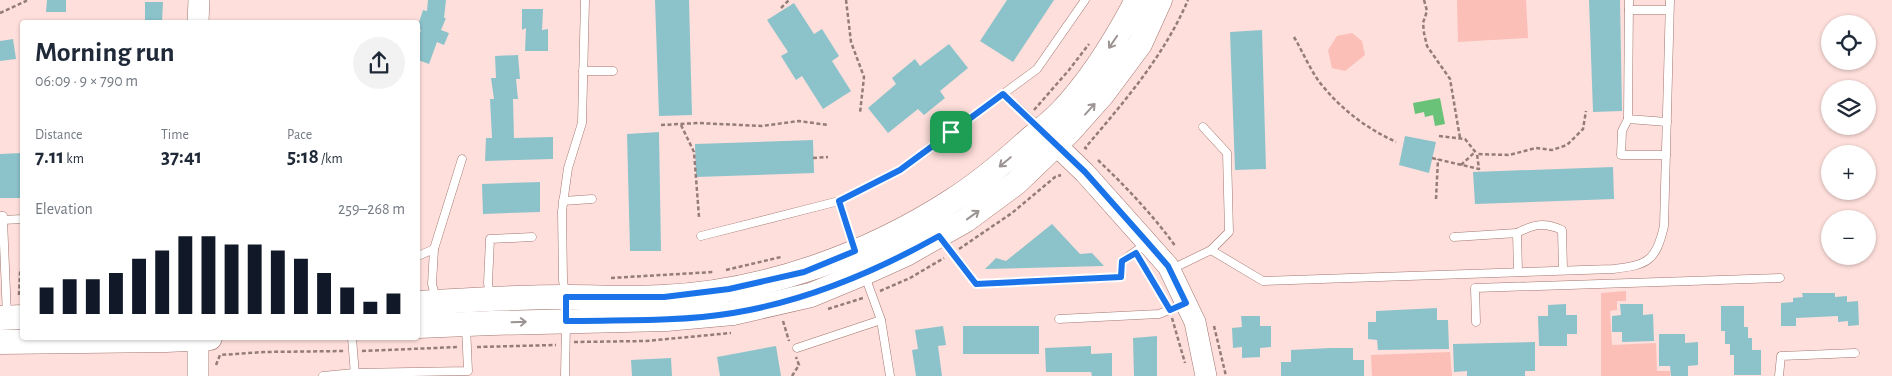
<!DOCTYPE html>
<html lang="en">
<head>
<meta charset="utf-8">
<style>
  body { margin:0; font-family:"Alegreya Sans",sans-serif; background:#f2f2f3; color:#1f2937; height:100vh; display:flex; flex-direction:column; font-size:19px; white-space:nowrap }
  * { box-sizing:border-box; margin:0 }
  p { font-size:16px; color:#747a83 }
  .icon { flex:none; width:28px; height:28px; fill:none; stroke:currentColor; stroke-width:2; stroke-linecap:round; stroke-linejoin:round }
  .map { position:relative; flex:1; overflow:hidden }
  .panel { position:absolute; left:20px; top:20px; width:400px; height:320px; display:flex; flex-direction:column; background:#fff; border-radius:5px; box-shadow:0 1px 4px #0004 }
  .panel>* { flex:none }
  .buttons { position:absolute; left:1821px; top:15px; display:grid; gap:10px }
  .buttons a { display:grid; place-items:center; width:55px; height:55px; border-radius:50%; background:#fff; box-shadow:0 1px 4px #0004; font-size:25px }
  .pin { position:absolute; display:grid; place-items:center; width:42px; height:42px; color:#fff; margin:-21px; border-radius:10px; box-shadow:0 2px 8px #0006 }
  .round { display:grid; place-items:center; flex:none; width:52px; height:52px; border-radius:26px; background:#f2f2f3 }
  .overview { display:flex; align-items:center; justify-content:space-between; height:85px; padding:0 15px }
  h1 { font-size:28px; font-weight:600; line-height:38px }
  .figures { display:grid; grid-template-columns:repeat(3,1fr); gap:8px; height:85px; padding:5px 15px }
  .figures div { display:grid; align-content:center }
  .figures b { font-size:21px; font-weight:600 }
  .figures small { font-size:14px; font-weight:400 }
  .figures p { font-size:14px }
  .chart { height:140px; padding:10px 15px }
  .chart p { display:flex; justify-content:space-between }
  .chart svg { width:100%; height:90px; margin-top:5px; stroke:#111827; stroke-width:6 }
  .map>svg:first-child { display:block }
  .green { fill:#fbbfb7 }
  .water { fill:#6ac178 }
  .building { fill:#8cc3cb }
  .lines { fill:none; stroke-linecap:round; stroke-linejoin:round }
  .lane-casing { stroke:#a3766f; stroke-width:9 }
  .secondary-casing { stroke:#a3766f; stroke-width:22 }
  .primary-casing { stroke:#a3766f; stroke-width:25 }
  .path { stroke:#947c79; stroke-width:2.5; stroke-dasharray:4 2.5; stroke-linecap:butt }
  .lane { stroke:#fff; stroke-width:8 }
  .secondary { stroke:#fff; stroke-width:21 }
  .primary { stroke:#fff; stroke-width:24 }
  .oneway { stroke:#9c9493 }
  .route-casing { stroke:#fff; stroke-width:10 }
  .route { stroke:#1a73e8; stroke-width:6 }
</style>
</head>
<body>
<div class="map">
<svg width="1892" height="376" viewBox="0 0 1892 376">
  <rect width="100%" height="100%" fill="#fedfdb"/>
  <g class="green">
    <polygon points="1457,0 1526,0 1528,38 1458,42"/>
    <polygon points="1352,33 1362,41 1365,55 1345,71 1332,68 1328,50 1337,36"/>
    <polygon points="1626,291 1626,301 1617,301 1617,310 1610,311 1612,345 1656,343 1657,371 1671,371 1670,376 1601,376 1601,293"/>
    <polygon points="1450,352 1452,376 1372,376 1371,355"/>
  </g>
  <polygon class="water" points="1440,98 1445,124 1435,126 1433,115 1425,117 1424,112 1415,114 1413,103"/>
  <g class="building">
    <polygon points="47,0 66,0 66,12 46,12"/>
    <polygon points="428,0 446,0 444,18 446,18 441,30 449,33 444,45 437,42 429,64 418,60 418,40 421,30 418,28 418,25 423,10 427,11"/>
    <polygon points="655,0 689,0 692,115 659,116"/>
    <polygon points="1007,0 1054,0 1013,62 980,41"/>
    <polygon points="1589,0 1620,0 1622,111 1593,112"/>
    <polygon points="145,2 163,2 162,22 145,22"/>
    <polygon points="794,3 814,34 822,29 839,56 832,61 851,91 823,109 802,76 796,80 781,56 788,52 767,20"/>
    <polygon points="522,9 543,9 542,30 548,29 548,51 525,51 526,28 522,30"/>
    <polygon points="1262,30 1266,169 1235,170 1230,32"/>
    <polygon points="13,39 16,59 0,61 0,41"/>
    <polygon points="949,44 968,68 940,91 945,98 924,115 918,109 888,133 868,108 896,84 892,78 915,59 920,66"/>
    <polygon points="518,55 520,79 516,79 518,99 513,99 514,138 553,137 553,159 485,161 486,138 492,138 490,99 494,99 491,78 496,78 495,56"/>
    <polygon points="659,132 661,251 630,251 627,134"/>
    <polygon points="1405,136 1436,142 1429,173 1399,165"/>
    <polygon points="813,140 814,173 696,177 695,144"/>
    <polygon points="22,153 22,198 0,198 0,154"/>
    <polygon points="1613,167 1614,199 1475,204 1473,172"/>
    <polygon points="540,182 540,212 483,214 482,184"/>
    <polygon points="1052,224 1080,254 1092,253 1104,266 985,269 996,258 1006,261"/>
    <polygon points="1802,293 1835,293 1835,297 1847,296 1847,302 1858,301 1859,325 1848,326 1848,321 1838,322 1838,316 1796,318 1796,326 1781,326 1781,303 1793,302 1793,298 1803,297"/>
    <polygon points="1566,304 1566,315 1577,315 1577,334 1567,334 1567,346 1539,346 1538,316 1548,316 1548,305"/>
    <polygon points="1620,304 1643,304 1643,315 1653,314 1654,341 1622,342 1622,332 1612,332 1612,316 1621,315"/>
    <polygon points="1721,306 1744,306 1744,327 1748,327 1748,338 1752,338 1752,350 1761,350 1761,375 1734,375 1734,355 1730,355 1730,344 1725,344 1725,331 1721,331"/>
    <polygon points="1437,308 1437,320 1448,320 1449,349 1378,350 1377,340 1368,339 1368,322 1376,322 1376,311"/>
    <polygon points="1241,316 1260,316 1260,326 1271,326 1271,347 1260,348 1260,357 1242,358 1242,347 1233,348 1232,328 1242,327"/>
    <polygon points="943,326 946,345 938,346 942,376 916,376 912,350 918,349 915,330"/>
    <rect x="963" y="326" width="76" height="28"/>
    <polygon points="1659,334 1685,334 1685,343 1698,342 1698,365 1688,366 1688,376 1671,376 1670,366 1659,366"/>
    <polygon points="1157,336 1157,376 1134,376 1133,338"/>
    <polygon points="1535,342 1535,371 1525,371 1525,376 1467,376 1467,371 1454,372 1453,344"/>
    <polygon points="776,346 781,376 720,376 717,357"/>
    <polygon points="1091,346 1091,354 1112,353 1112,376 1092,376 1091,372 1046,372 1045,348"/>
    <polygon points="1330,348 1353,348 1353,360 1364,360 1364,376 1281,376 1281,362 1291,362 1291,350"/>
    <polygon points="671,358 672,376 632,376 631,360"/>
  </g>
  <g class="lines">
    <g class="lane-casing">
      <g id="lane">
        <polyline points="1629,0 1628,119 1667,122"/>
        <polyline points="1629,10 1669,10"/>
        <polyline points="583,71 613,71"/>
        <polyline points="1003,94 1039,127"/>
        <polyline points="1628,119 1622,131 1621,155 1666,155"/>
        <polyline points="1203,127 1227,153 1229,232 1211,250"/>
        <polyline points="563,201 592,199"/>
        <polyline points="839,201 854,249"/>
        <polyline points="0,216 3,216 3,220 7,316"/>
        <polyline points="3,220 22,219"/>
        <path d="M1517,233C1534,224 1544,222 1562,230L1563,270"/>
        <polyline points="701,236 839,201 900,170 1037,69 1085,0"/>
        <polyline points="940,237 976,284 1121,277 1122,261 1147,243"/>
        <polyline points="1454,237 1517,233 1518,272"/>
        <polyline points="434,249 432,284 436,299"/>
        <polyline points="418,256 434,249 462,159"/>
        <path d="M1172,269L1211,250L1263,281L1613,269C1648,265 1656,261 1664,226L1670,0"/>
        <polyline points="865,276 881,320 890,376"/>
        <polyline points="565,295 563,280 562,211 568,168 582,123 585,0"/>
        <polyline points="490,296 488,283 490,239 532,237"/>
        <polyline points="1059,319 1159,314 1184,304"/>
        <polyline points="1476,322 1475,288 1780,278"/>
        <polyline points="352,338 355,375"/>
        <polyline points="797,348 881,320"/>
        <polyline points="323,376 354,373 468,371 466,326"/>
        <polyline points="565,376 566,324"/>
        <polyline points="1779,376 1781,356 1855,353"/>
      </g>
    </g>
    <g class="secondary-casing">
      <g id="secondary">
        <polyline points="198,22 199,0"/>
        <polyline points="1056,145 1085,173 1168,266 1195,322 1206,376"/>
        <polyline points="198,338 198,376"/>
      </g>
    </g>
    <g class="primary-casing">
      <g id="primary">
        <path d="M418,303C467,300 518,297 568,297C599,297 632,299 663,297C765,292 868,255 953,200C981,182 1007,160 1031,138C1041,130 1051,122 1060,113C1091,81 1116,40 1137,0"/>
        <polyline points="0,318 22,317"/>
        <polyline points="418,326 492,323 666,319 733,313 811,295 864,273 906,254 966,220 1016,183 1069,132 1102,95 1140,44 1160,0"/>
        <polyline points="0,342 166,340 210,338"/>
      </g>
    </g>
    <g class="path">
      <polyline points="846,0 851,42 864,77 860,113"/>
      <polyline points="1424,0 1427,11 1423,23 1424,33 1427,46 1450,79 1460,138"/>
      <polyline points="781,8 789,0"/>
      <polyline points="0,13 26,1 25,0"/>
      <path d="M1294,37C1303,52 1310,70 1321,84C1342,110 1366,128 1396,142"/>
      <polyline points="1034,110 1069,70 1089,44"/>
      <polyline points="661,125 698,123 762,126 799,121 828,125"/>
      <polyline points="681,125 694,152 699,217"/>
      <polyline points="1439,136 1465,139 1477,154"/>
      <path d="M1087,149L1085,148C1124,102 1164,56 1188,0"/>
      <polyline points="813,158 828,157"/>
      <polyline points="1432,158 1479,169 1477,154 1509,155 1536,148 1552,150 1567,145 1583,129 1586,111"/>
      <path d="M1098,160C1126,187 1153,215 1176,247"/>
      <polyline points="1461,165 1475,152"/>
      <polyline points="1436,199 1438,159"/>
      <polyline points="959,249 1012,213 1055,177 1061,175"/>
      <polyline points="1145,267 1163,297"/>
      <polyline points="726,270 781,257"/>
      <polyline points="611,278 713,272"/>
      <polyline points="880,291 910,278 944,258"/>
      <polyline points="19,295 20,273 22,266"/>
      <polyline points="828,309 863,298"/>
      <polyline points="1172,318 1185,363"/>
      <polyline points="783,321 789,341"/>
      <polyline points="1214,326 1226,376"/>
      <polyline points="574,342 646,341 731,333"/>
      <polyline points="477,347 556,345"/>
      <polyline points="362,351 459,347"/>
      <polyline points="216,365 220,355 264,352 344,351"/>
      <polyline points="792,376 799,365 796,357"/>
    </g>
    <use href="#lane" class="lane"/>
    <use href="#secondary" class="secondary"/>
    <use href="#primary" class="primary"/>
  </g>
  <defs><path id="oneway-shaft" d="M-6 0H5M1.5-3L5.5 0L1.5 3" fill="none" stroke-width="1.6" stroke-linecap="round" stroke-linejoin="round" transform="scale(1.25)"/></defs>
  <g class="oneway">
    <use href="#oneway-shaft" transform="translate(1113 42) rotate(124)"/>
    <use href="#oneway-shaft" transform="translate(1090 109) rotate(-48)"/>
    <use href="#oneway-shaft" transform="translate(1005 162) rotate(140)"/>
    <use href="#oneway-shaft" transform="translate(973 215) rotate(-36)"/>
    <use href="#oneway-shaft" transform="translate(519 322) rotate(-2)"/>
  </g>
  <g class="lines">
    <g class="route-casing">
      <path id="route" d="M1003,94L1085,172L1148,243L1168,266L1186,303L1170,310L1136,253L1122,261L1121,277L976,284L939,236C875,272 806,301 733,313C678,322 622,320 566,321V297H664L729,289L804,272L855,251L839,201L900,170Z"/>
    </g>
    <use href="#route" class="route"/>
  </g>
</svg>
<div class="buttons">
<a><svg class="icon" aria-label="locate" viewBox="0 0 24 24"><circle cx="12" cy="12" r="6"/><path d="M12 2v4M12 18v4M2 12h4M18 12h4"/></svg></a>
<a><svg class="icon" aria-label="layers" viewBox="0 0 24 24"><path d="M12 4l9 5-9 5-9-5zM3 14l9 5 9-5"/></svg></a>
<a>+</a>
<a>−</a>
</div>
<div class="pin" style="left:951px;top:132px;background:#1e9e55"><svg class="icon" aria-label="arrive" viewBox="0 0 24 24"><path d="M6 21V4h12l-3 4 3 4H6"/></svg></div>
<section class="panel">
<div class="overview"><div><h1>Morning run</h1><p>06:09 · 9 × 790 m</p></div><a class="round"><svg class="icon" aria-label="share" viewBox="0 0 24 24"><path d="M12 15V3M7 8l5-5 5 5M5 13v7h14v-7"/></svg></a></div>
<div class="figures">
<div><p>Distance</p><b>7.11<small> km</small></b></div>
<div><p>Time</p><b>37:41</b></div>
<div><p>Pace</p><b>5:18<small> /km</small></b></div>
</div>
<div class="chart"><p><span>Elevation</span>259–268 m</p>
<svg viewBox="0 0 160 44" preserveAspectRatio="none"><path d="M5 44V31M15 44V27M25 44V27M35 44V24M45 44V17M55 44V13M65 44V6M75 44V6M85 44V10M95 44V10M105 44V13M115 44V17M125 44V24M135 44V31M145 44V38M155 44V34"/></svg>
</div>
</section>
</div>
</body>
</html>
